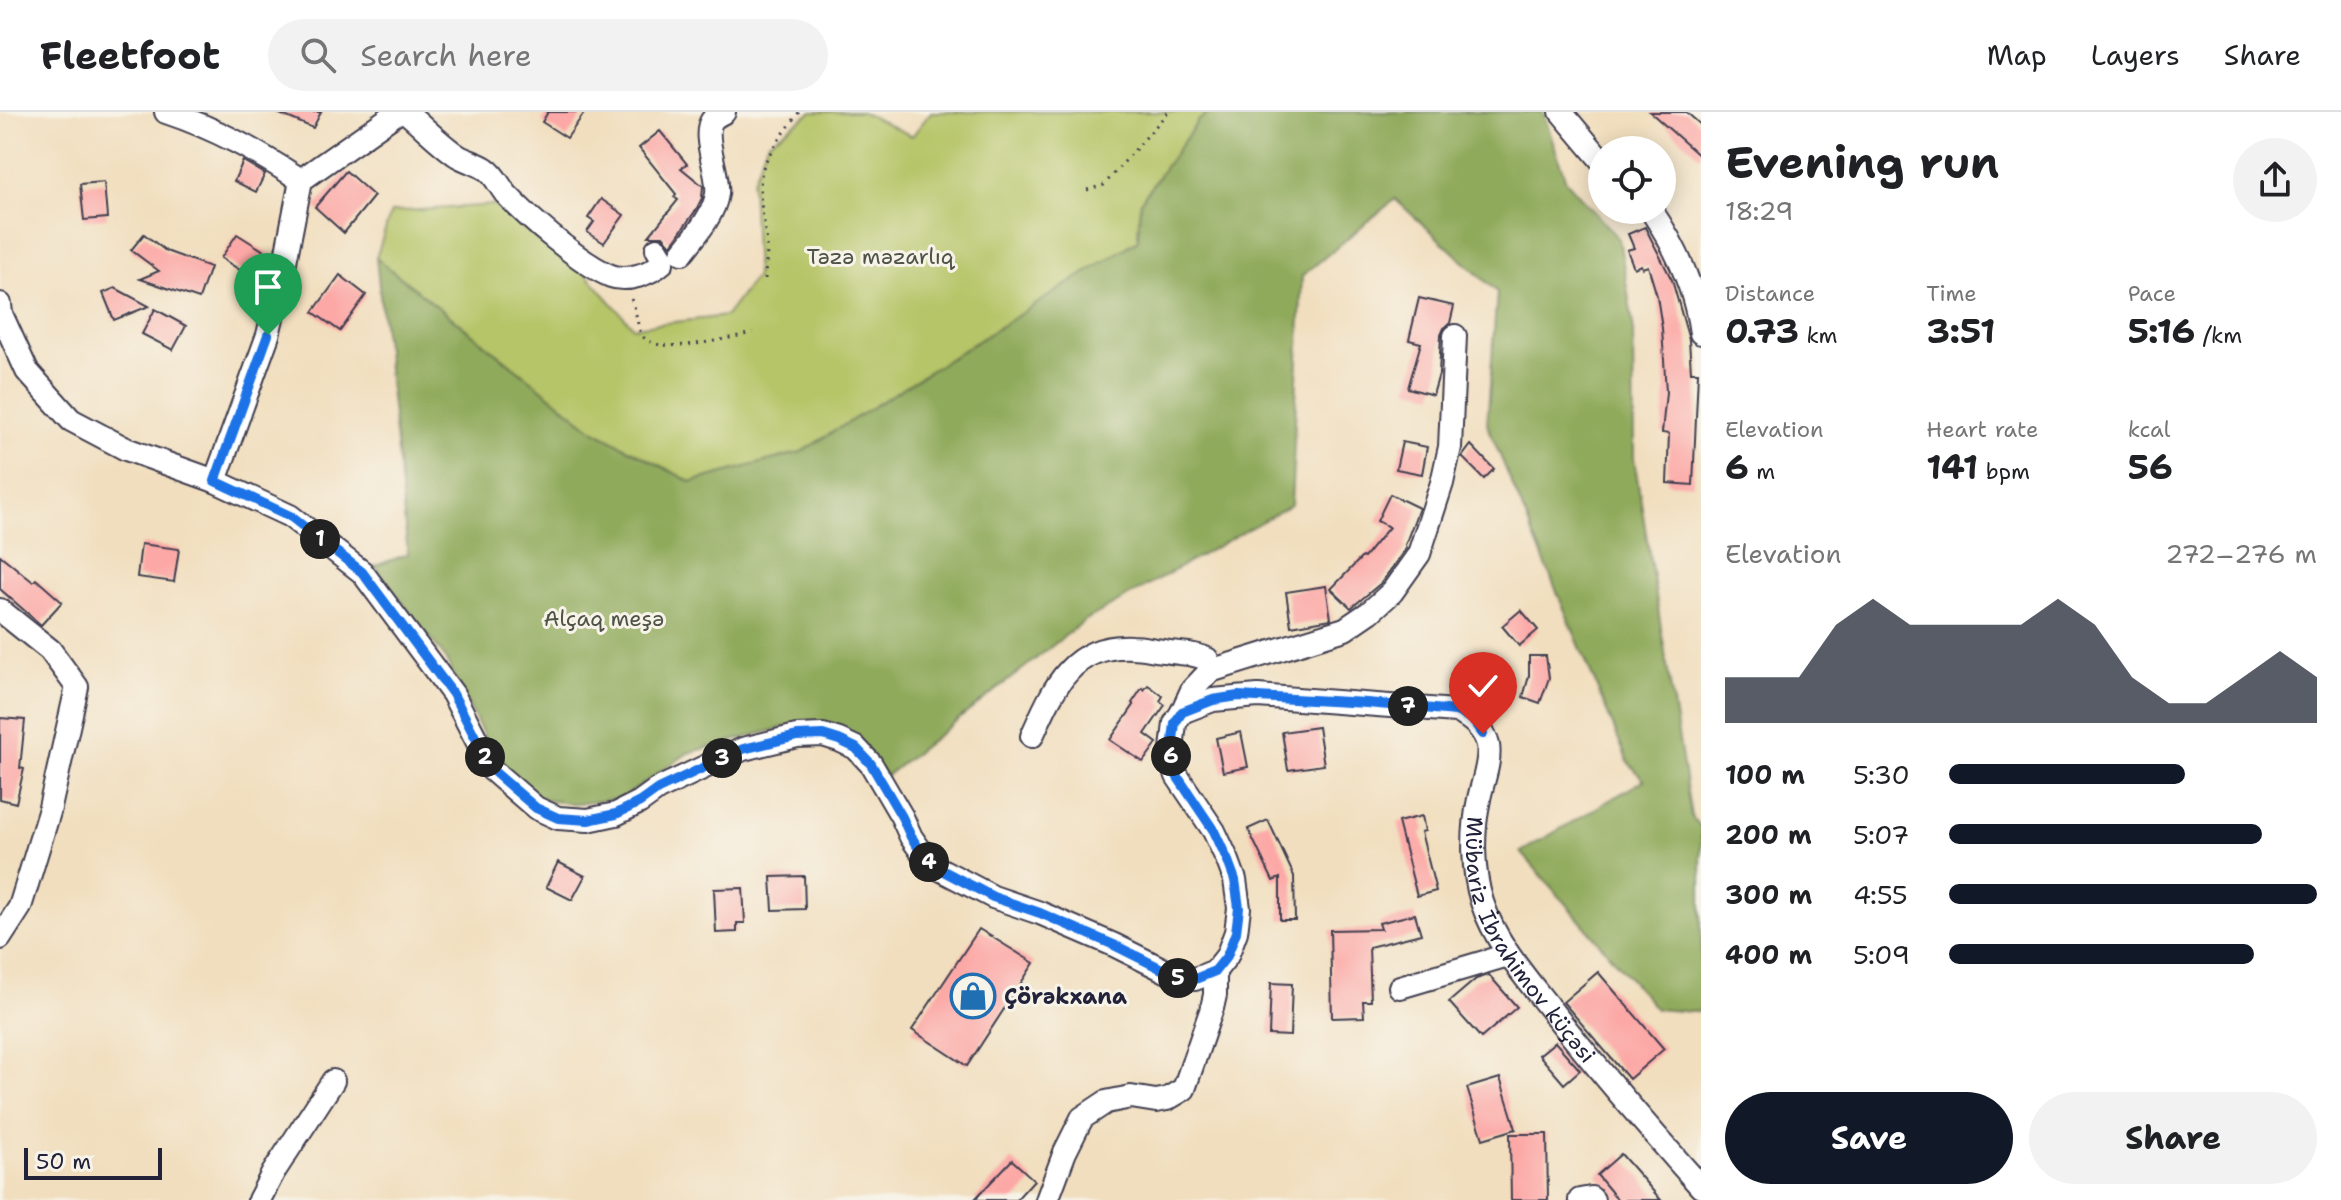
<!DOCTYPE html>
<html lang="en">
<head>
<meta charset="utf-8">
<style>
  body { margin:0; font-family:"Shantell Sans",sans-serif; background:#f2f2f2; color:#202124; height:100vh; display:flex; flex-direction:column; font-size:30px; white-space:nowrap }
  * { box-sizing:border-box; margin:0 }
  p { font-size:26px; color:#757577 }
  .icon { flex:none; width:44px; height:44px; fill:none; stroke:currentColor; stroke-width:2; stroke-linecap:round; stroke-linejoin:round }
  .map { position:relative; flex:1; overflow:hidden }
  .details { display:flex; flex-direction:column; background:#fff; width:640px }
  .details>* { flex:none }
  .controls { position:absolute; left:1588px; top:24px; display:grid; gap:16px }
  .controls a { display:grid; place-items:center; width:88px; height:88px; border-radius:50%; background:#fff; box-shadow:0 4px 20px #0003; font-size:40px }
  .scale { position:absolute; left:24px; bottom:20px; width:138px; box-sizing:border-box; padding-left:8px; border:4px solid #22223b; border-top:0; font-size:22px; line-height:28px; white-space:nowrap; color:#22223b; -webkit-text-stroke:6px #f7f3e8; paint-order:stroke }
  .pin { position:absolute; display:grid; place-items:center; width:68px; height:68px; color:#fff; margin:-82px -34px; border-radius:50% 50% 50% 0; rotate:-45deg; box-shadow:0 0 8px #0007 }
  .pin .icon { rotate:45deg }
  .km { position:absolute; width:40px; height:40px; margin:-20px; border-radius:50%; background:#222; color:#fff; font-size:22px; line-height:40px; text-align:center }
  .round { display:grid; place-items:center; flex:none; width:84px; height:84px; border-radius:42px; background:#f2f2f2 }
  .head { display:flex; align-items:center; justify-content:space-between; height:136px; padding:0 24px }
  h1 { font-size:44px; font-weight:700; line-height:60px }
  .metrics { display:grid; grid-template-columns:repeat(3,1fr); gap:12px; height:136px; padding:8px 24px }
  .metrics div { display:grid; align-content:center }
  .metrics b { font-size:34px; font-weight:700 }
  .metrics small { font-size:22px; font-weight:400 }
  .metrics p { font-size:22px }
  .chart { height:224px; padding:16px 24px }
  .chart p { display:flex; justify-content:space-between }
  .chart svg { width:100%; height:144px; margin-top:8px; fill:#111827; opacity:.7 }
  .button { display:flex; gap:16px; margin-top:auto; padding:16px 24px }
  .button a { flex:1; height:92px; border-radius:48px; background:#111827; color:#fff; font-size:32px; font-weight:700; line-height:92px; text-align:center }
  .button a+a { background:#f2f2f2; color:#202124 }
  ul { padding:0 24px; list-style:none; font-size:26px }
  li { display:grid; grid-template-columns:128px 96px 1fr; align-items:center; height:60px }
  li i { height:20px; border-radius:10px; background:#111827 }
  header { display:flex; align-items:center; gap:48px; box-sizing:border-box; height:112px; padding:0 40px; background:#fff; border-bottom:2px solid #e0e0e0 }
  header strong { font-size:38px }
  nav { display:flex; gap:44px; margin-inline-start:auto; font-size:28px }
  .search { width:560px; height:72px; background:#f2f2f2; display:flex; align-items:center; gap:20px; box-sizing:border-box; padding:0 28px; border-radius:44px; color:#757577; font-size:30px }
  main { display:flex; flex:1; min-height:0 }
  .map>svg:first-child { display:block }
  .green { fill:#b6c568; stroke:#6c7452; stroke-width:2 }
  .forest { fill:#90aa5c; stroke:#59664c; stroke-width:2 }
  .building { fill:#fca8a6 }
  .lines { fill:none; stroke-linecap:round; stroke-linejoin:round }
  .minor-casing { stroke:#413e4f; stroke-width:26 }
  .path { stroke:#413e4f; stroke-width:3; stroke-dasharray:2 6; stroke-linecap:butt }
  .minor { stroke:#fff; stroke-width:22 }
  .route-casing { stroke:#fff; stroke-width:16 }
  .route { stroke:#1a73e8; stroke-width:10 }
  .labels { text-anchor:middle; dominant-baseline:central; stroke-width:6; stroke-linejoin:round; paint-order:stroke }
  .park-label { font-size:22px; fill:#4e5348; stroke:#f7f3e8 }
  .street-label { font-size:22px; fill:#22223b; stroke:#f7f3e8 }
  .poi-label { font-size:22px; font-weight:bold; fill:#22223b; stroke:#f7f3e8; text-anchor:start }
</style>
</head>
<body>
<header>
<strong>Fleetfoot</strong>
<div class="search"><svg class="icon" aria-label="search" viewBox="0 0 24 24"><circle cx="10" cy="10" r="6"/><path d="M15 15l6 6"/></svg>Search here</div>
<nav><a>Map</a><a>Layers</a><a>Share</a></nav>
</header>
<main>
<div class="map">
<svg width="1701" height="1088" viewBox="0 0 1701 1088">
  <rect width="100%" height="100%" fill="#f7f3e8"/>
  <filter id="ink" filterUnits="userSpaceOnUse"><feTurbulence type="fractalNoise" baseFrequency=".0125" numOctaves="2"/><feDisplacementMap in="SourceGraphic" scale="16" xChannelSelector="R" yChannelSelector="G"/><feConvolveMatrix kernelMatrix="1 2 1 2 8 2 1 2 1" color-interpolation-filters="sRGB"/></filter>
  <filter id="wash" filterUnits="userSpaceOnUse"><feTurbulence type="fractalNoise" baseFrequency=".006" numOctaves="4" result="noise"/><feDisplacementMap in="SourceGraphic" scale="32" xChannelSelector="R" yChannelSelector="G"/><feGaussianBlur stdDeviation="1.8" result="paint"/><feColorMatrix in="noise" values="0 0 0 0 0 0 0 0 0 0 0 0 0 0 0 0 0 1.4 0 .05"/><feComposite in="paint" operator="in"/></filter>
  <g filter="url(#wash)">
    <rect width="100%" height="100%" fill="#f1debe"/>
    <polygon class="green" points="812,0 862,0 912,24 931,0 1212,0 1199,8 1140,90 1138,128 801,341 691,370 596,320 376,146 391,100 493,93 572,146 633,215 726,204 756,164 752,71 767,31"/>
    <polygon class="forest" points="1212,0 1543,0 1566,69 1619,127 1633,212 1634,346 1691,704 1701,715 1701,899 1693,900 1656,897 1521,740 1644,668 1628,650 1487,312 1497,180 1395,87 1302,164 1291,393 1084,509 886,664 851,621 793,613 688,641 622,686 577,692 536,687 501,658 444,544 375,454 408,442 376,146 596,320 691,370 801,340 1138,128 1140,90 1199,8"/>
    <g id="blocks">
      <g class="building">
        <polygon points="275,0 321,0 313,16"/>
        <polygon points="548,0 585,0 567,26 542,10"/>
        <polygon points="1650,0 1686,0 1701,13 1701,45"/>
        <polygon points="660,19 687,52 681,56 703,74 702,86 696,98 671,133 663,124 649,124 678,88 674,85 676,82 639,36"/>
        <polygon points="243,49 265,62 256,80 234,69"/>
        <polygon points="346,59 374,84 344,121 315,95"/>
        <polygon points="104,70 107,106 84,108 80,72"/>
        <polygon points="601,87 624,103 604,131 587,120 594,110 588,106"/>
        <polygon points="1645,115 1672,168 1689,228 1691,260 1698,260 1693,373 1667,371 1669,322 1662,321 1666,280 1662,216 1657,184 1648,154 1642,156 1641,153 1634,156 1627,138 1634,136 1628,122"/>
        <polygon points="144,122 166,139 210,155 199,187 140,167 159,159 131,138"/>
        <polygon points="237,122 272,144 265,174 221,146"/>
        <polygon points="340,163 366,183 340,219 313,200"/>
        <polygon points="115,176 149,194 114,208 103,181"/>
        <polygon points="1419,186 1454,194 1450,211 1444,216 1441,223 1439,262 1433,283 1408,276 1421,231 1409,228"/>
        <polygon points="155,197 186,214 173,238 142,222"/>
        <polygon points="1402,330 1427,335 1422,362 1396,357"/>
        <polygon points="1471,333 1494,357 1484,367 1462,345"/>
        <polygon points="1390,382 1419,396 1405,433 1406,436 1381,471 1351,496 1331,477 1362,445 1364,446 1389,415 1377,409"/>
        <polygon points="141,432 179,437 174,470 137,465"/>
        <polygon points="0,443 33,470 36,467 62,490 41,513 0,477"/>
        <polygon points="1326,474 1331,507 1291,514 1286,480"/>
        <polygon points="1521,498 1538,518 1519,534 1502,514"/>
        <polygon points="1529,544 1546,544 1549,566 1540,591 1523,585 1529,564"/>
        <polygon points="1148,573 1163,584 1160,589 1165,593 1145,622 1157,631 1143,650 1110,628 1134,593 1132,591 1142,576 1144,578"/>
        <polygon points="0,606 25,608 20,656 24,657 16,691 0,687"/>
        <polygon points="1318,615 1324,653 1288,658 1282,620"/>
        <polygon points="1241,620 1248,655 1223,660 1216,626"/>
        <polygon points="1422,704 1425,719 1421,720 1436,779 1417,784 1398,710"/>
        <polygon points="1268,708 1294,764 1295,808 1280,808 1280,766 1273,769 1248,717"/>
        <polygon points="558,750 585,764 572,788 546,775"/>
        <polygon points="804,764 805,797 773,798 771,765"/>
        <polygon points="743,776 745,811 737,811 737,820 716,821 714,777"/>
        <polygon points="1415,802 1421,822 1369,835 1371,889 1363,889 1364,905 1332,906 1330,818 1381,817 1379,811"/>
        <polygon points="979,817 1034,851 967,954 912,918"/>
        <polygon points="1598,860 1664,937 1629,967 1563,890"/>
        <polygon points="1489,863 1517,895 1481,926 1449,890 1476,867"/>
        <polygon points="1271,871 1292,872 1290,924 1269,923"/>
        <polygon points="1555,930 1580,958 1564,972 1539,943"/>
        <polygon points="1500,966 1516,1017 1483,1027 1467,976"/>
        <polygon points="1510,1022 1547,1022 1548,1088 1511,1088"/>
        <polygon points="1621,1042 1661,1088 1618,1088 1597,1063"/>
        <polygon points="1012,1048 1034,1068 1016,1088 974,1088"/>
      </g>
    </g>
  </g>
  <g filter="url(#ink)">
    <use href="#blocks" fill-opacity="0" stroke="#413e4f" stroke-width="2"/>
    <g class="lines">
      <g class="minor-casing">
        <g id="minor">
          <path d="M166,0C217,17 256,39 301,68"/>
          <path d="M406,0C423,14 440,32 458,44C466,49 477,51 486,57C494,62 499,73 505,81C526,104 582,153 611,164C627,170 650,162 662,151V145L657,137"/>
          <polyline points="1561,0 1602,49"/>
          <path d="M1651,98C1676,135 1695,176 1701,221"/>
          <path d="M682,141C695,124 714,103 717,82C720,62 700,22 713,7C716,4 720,2 724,0"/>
          <path id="s1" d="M0,192L1,202L27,259L71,308L126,337L215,369L290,404L362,460L453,582L492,658L536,696L558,706L588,708L616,702L640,690L658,677L743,637L797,624L823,623L839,628L856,636L871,652L902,705L911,725L930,752L993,785L1040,801L1114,833L1180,866L1195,867L1215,859L1227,844L1236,820L1239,796L1235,768L1228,749L1214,719L1177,664L1171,646L1175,611L1182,600L1213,588L1258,584L1456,599C1471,606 1484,616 1488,633C1491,650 1482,671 1479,687C1472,720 1472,758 1482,790C1496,833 1528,868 1555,903C1602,962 1651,1019 1701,1075"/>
          <polyline points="215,369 268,223 284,155 301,68 398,0"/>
          <polyline points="0,498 50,538 77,575 49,700 20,795 0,826"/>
          <polyline points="1182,600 1192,578 1210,559 1345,517 1370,500 1392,480 1419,442 1442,371 1450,335 1455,224"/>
          <path d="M1032,624C1053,577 1071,532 1132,535C1143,535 1153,538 1164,539C1179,542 1192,540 1207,547L1210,559"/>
          <polyline points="1400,875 1508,843"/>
          <polyline points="259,1088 273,1061 333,969"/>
          <polyline points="1047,1088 1065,1040 1082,1006 1106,990 1131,985 1156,989 1167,987 1184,977 1212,896 1215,883 1215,859"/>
          <polyline points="1580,1088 1591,1086 1593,1088"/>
        </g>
      </g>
      <g class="path">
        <polyline points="1087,78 1104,73 1168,0"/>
        <path d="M765,167C765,157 767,146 767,135C766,108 754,80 764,53C772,34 788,17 799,0"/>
        <path d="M631,187C637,198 636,212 642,223C655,246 731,225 753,221"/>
      </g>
      <use href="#minor" class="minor"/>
    </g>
  </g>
  <g class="lines" filter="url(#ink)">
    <g class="route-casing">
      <polyline id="route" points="268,223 215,369 290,404 362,460 453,582 492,658 536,696 558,706 588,708 616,702 640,690 658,677 743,637 797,624 823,623 839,628 856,636 871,652 902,705 911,725 930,752 993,785 1040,801 1114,833 1180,866 1195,867 1215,859 1227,844 1236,820 1239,796 1235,768 1228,749 1214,719 1177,664 1171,646 1175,611 1182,600 1213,588 1238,584 1367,591 1456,599 1472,607 1483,622"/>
    </g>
    <use href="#route" class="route"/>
  </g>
  <defs>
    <g id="shop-ring" transform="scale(2.3)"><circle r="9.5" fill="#f7f3e8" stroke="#1f6fb2" stroke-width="1.5"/><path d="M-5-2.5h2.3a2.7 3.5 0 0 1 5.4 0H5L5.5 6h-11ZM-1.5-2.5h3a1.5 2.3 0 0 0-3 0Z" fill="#1f6fb2"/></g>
  </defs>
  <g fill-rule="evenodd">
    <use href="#shop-ring" x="973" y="884"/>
  </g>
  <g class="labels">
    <g class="park-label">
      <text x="880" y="144">Təzə məzarlıq</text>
      <text x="604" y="506">Alçaq meşə</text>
    </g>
    <g class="street-label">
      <text stroke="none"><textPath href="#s1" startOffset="2380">Mübariz İbrahimov küçəsi</textPath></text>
    </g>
    <g class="poi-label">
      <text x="1004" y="884">Çörəkxana</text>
    </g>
  </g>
</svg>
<div class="controls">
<a><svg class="icon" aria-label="locate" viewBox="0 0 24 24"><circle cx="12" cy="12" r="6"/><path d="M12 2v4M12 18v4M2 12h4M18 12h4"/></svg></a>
</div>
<div class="scale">50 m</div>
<div class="pin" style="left:268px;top:223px;background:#1e9e55"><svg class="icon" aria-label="arrive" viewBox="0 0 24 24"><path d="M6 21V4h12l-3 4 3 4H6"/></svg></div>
<div class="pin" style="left:1483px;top:622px;background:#d93025"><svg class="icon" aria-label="check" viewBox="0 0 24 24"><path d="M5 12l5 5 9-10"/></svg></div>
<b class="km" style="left:320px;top:427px">1</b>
<b class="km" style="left:485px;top:645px">2</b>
<b class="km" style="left:722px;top:646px">3</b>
<b class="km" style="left:929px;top:750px">4</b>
<b class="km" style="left:1178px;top:866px">5</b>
<b class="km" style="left:1171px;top:644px">6</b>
<b class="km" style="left:1408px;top:594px">7</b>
</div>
<section class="details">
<div class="head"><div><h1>Evening run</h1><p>18:29</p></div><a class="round"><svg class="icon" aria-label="share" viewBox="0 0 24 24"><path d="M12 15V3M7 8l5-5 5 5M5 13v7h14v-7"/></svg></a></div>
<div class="metrics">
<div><p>Distance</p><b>0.73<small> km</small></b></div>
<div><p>Time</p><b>3:51</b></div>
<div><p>Pace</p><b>5:16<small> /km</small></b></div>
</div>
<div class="metrics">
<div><p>Elevation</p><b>6<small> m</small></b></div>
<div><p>Heart rate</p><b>141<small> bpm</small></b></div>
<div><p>kcal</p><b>56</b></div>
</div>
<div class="chart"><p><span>Elevation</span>272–276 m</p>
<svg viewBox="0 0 160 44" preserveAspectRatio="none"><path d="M0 44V30L10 30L20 30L30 14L40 6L50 14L60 14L70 14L80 14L90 6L100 14L110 30L120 38L130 38L140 30L150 22L160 30V44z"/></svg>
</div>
<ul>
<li><b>100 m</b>5:30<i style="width:64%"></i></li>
<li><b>200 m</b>5:07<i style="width:85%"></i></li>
<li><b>300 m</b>4:55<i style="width:100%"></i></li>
<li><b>400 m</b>5:09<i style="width:83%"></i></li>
</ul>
<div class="button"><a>Save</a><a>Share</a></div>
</section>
</main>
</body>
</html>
